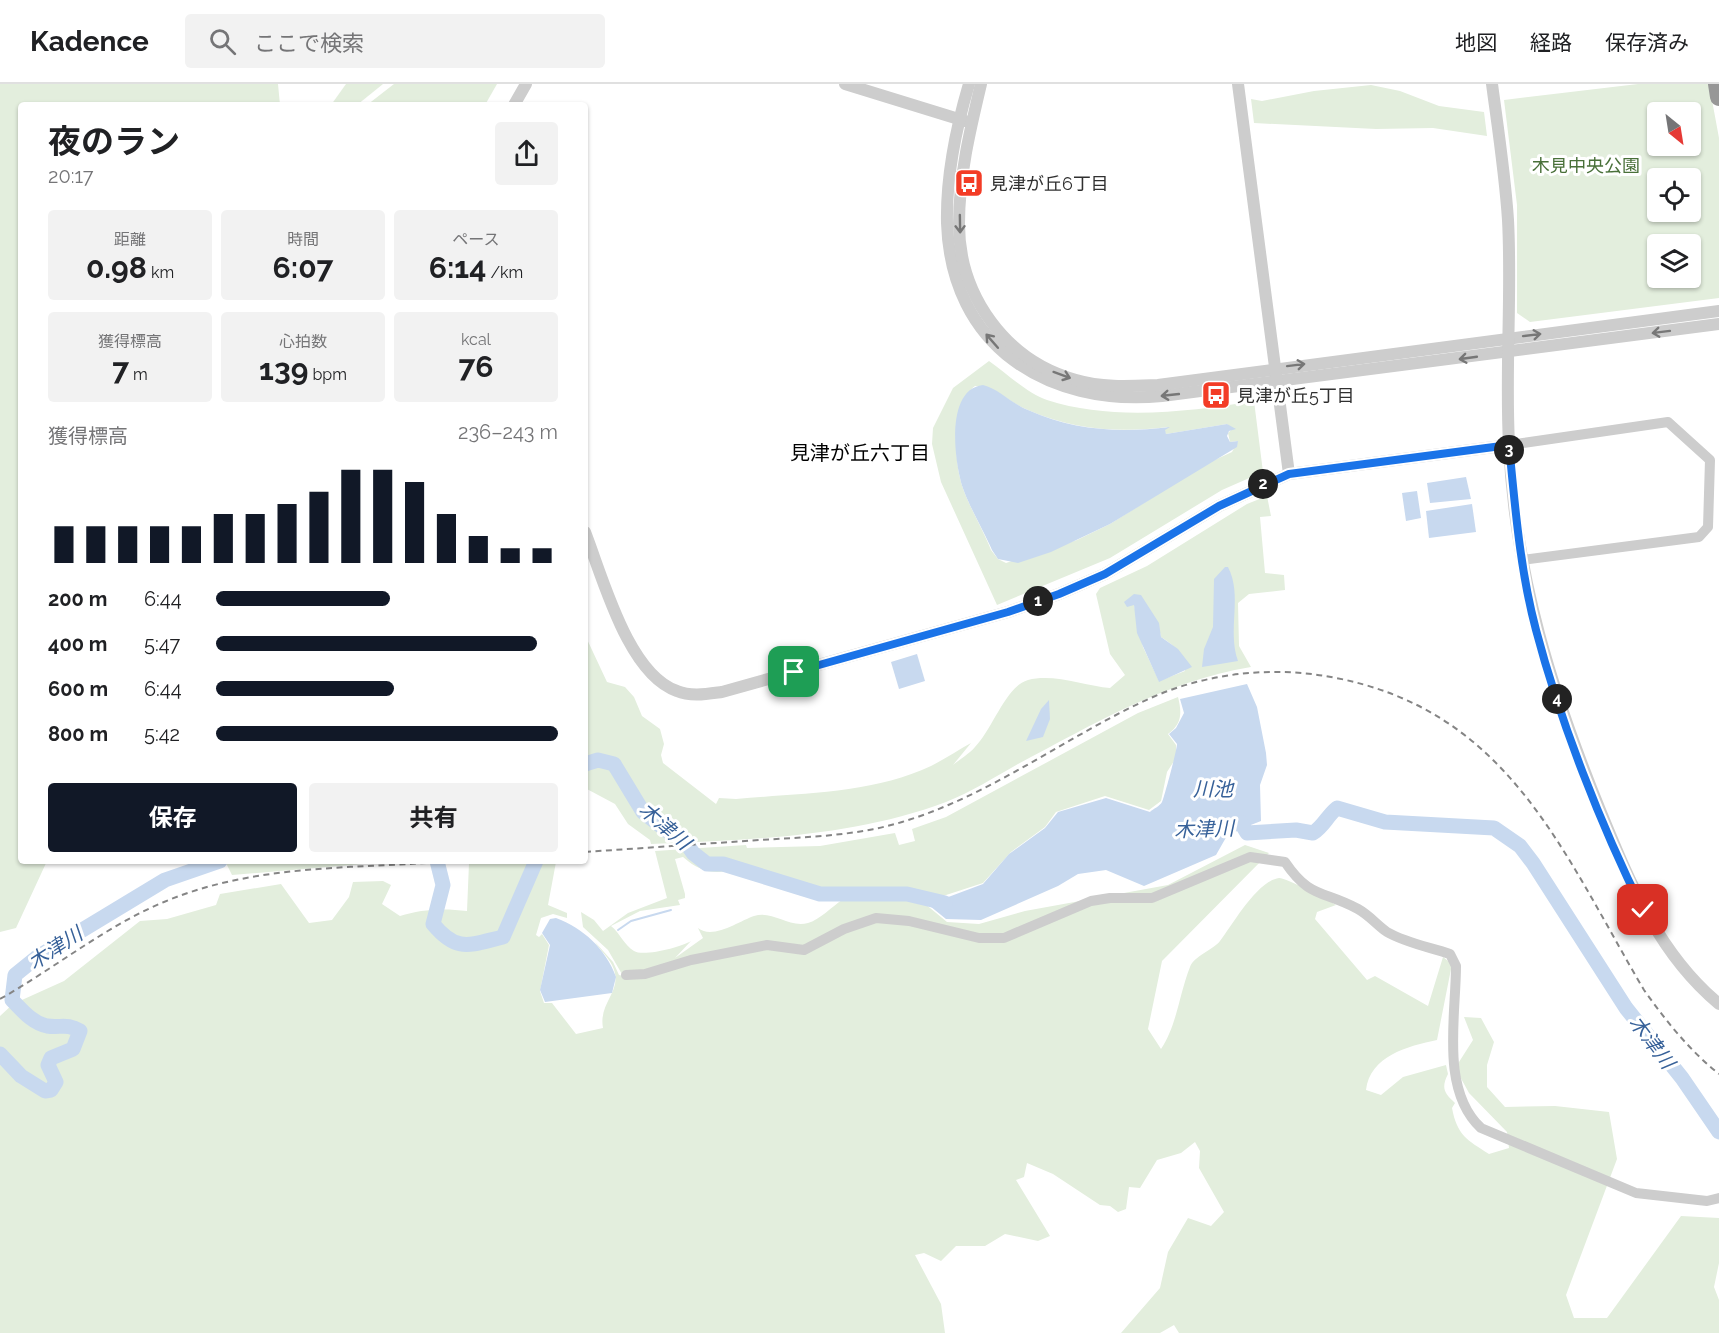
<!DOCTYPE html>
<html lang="ja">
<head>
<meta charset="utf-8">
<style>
  body { margin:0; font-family:Raleway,"Noto Sans JP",sans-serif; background:#f2f2f2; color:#202124; height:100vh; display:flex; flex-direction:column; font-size:22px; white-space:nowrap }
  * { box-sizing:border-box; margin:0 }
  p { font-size:20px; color:#757577 }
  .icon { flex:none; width:33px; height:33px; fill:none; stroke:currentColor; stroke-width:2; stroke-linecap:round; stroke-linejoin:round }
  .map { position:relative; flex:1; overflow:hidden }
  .sheet { position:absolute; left:18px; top:18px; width:570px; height:762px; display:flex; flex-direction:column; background:#fff; border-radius:6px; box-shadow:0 2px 4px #0004 }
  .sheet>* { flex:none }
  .needle { width:39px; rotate:150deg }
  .buttons { position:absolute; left:1647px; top:18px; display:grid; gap:12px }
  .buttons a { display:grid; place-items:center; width:54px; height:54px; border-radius:6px; background:#fff; box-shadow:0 2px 4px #0004; font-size:30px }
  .pin { position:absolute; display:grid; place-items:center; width:51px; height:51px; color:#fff; margin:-26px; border-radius:12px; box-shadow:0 3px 9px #0006 }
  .km { position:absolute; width:30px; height:30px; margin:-15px; border-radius:50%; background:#222; color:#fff; font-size:16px; line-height:30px; text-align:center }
  .round { display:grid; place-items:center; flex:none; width:63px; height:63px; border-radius:6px; background:#f2f2f2 }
  .head { display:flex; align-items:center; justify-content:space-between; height:102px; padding:0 30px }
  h1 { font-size:33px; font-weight:700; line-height:45px }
  .metrics { display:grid; grid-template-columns:repeat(3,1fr); gap:9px; height:102px; padding:6px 30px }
  .metrics div { display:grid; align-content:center; border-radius:6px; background:#f2f2f2; text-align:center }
  .metrics b { font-size:30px; font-weight:700 }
  .metrics small { font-size:16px; font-weight:400 }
  .metrics p { font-size:16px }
  .chart { height:168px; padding:12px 30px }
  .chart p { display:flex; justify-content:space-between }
  .chart svg { width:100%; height:108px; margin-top:6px; stroke:#111827; stroke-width:6 }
  .button { display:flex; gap:12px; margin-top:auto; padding:12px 30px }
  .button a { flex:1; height:69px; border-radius:6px; background:#111827; color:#fff; font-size:24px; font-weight:700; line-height:69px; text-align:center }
  .button a+a { background:#f2f2f2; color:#202124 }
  ul { padding:0 30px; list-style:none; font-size:20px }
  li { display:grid; grid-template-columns:96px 72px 1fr; align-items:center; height:45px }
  li i { height:15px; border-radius:8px; background:#111827 }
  header { display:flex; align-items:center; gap:36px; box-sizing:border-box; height:84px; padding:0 30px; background:#fff; border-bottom:2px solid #e0e0e0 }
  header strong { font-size:28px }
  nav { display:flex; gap:33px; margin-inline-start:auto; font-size:21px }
  .search { width:420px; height:54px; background:#f2f2f2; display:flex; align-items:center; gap:15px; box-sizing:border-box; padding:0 21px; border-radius:6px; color:#757577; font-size:22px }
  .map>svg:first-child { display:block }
  .green { fill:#e3eedd; fill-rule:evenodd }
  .water { fill:#c8d9ef }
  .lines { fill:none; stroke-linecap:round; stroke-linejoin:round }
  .stream { stroke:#c8d9ef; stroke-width:2 }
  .river { stroke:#c8d9ef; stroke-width:15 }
  .minor { stroke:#cdcdcd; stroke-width:10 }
  .tertiary { stroke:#cdcdcd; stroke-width:12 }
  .motorway { stroke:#979797; stroke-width:18 }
  .rail { stroke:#858585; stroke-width:2; stroke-dasharray:6 4.5; stroke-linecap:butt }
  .oneway { stroke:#777 }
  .route-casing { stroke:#fff; stroke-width:12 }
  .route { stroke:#1a73e8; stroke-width:8 }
  .labels { text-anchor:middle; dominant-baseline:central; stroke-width:6; stroke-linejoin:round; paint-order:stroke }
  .park-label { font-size:18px; fill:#497039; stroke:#fff }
  .poi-label { font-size:18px; fill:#303030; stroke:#fff; text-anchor:start }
  .neighbourhood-label { font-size:20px; fill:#000; stroke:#fff }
  .water-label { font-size:20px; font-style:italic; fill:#376199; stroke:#fff }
</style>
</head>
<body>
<header>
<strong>Kadence</strong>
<div class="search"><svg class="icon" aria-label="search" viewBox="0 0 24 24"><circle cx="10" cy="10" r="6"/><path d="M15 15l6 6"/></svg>ここで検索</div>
<nav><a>地図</a><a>経路</a><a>保存済み</a></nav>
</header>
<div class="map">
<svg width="1719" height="1249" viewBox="0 0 1719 1249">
  <rect width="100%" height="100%" fill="#fff"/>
  <g class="green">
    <polygon points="0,0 278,0 280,21 21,21 21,777 47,777 16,844 0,848"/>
    <polygon points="346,0 383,0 357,21 331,21"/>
    <polygon points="394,0 497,0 485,21 367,21"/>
    <path d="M1638,0H1709L1719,54V214L1530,238L1517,229V121L1504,16ZM1658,28H1690V62H1658ZM1658,94H1690V128H1658ZM1658,160H1690V194H1658Z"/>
    <polygon points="1371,1 1400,7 1439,22 1484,28 1487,52 1433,44 1376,45 1254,39 1251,15 1262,17 1314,7"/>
    <path d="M989,277C1006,289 1027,309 1047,316C1112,337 1188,328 1254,317L1263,388L1222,406L1110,474L997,521L941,398L932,360L933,344L953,304ZM975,302C997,303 1008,318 1028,326C1074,346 1119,349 1168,343L1164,346L1166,350L1227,340L1232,345L1228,349L1230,358L1238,357L1232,368L1206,380L1110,440L1077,456L1006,479L998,475L991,466C983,445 964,414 960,394C954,369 953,318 975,302Z"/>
    <path d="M1267,412L1271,432L1260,433L1265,489L1284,491L1285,506L1249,510L1238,519L1239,562L1251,583C1163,598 1096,639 1018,680C995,693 971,708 946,718C853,753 749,756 651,760L650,756L628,740L615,720L585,704V551L607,598L625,603L634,613L642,632L660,645L664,660L661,671L663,679L716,720L719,714L736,715C800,709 872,710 931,682C945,675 958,666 971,659L953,681C960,675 969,670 975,663C992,646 1006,602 1028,596C1053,589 1086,602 1110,604L1125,591L1110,570L1096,510L1100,504L1147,482L1247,420ZM1134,521C1151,529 1158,534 1161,553C1176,563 1184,569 1185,587L1159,597L1143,563Z"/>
    <path d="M1178,613C1182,629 1182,640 1168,650L1176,661V674L1167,688L1161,717L1149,726L1105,712L1056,728L1045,743L1011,768L983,799L943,812L926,808L924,819L947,838L979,840L1025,827L1168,801L1245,761L1269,769L1162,877L1148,945L1161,965C1177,941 1179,911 1190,883C1194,872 1213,866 1220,857C1233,840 1257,797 1279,794C1284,793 1329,816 1336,821L1317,828L1315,835L1367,896L1375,892L1428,922L1443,873L1452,880L1437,956C1408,962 1370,972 1366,1006L1381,1011L1403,993L1446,981L1448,990C1441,1004 1444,1009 1455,1019L1452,1024C1457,1051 1467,1056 1489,1070L1509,1064L1507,1048L1469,1009L1458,989L1459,978L1473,956L1464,933L1481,934L1494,958L1487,981V1003L1505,1023L1555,1022L1609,1028L1617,1075L1566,1211L1574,1234H1607L1681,1132L1719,1134V1179L1714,1203L1719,1216V1249H1179L1174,1241L1160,1249H1121L1160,1204L1168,1168L1188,1134L1211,1142L1224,1128L1199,1084L1200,1067L1195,1058L1181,1069L1157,1076L1140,1104L1129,1103L1126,1125L1118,1128L1110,1122L1100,1121L1053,1090L1027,1079L1024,1093L1016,1096L1050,1152L1038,1157L1005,1150L985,1162H956L941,1177L924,1169L915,1171L941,1220L945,1249H0V932L13,920L64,897L140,837L167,835L216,821L220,810L281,800L309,839L332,836L349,813L353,798L383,797L391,801L382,820L400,832C421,825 444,824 467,827L469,779L552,777L556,778L548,821L567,829V834L553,830L541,834L536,851L539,853L542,850L549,861L540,907L544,919H552L576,950L603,944C598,917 625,907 612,881C608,873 600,866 595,858L613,878L619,891L623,892L608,866L583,843L581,828L594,836L603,847L628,829L667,814L655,767L746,761L747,764L820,762L895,749L899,761L915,757L912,745L946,733L1138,629ZM683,773C702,790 719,792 743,782L785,797L825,807L842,816C833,822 819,836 808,839C788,844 773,826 754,832C739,837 713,856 698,844L703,854L675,874L691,857C682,863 643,873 634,867C624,861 620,849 611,842L640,827L680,821L678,816L685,814V810L675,775Z"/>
    <polygon points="225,777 398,777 232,791"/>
  </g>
  <g class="water">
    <path d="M983,301C999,305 1012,320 1028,326C1075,347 1120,349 1170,343L1165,346L1166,350L1227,340L1236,345L1229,347L1227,352L1230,358L1238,357L1237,363L1110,440L1051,468L1018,479L998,475L992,466C983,445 964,414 960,394C954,369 947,305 983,301Z"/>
    <polygon points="1466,393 1471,415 1430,419 1427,399"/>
    <polygon points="1417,407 1421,434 1406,437 1402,409"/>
    <polygon points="1472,420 1476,448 1429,454 1426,427"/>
    <path d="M1225,483H1228C1243,512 1227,545 1238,577L1202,583L1204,565L1213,543L1214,495Z"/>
    <polygon points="1134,510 1141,511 1159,539 1161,553 1178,565 1192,583 1159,598 1137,549 1134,521 1127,523 1124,518"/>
    <polygon points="917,570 925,597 899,605 891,578"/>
    <path d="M1247,600L1257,623L1266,669L1267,681L1260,701L1261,737L1228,750L1216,771L1144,802L1106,786L1078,790L1058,802L981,836L946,835L925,818L928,810L943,815L983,800L1009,770L1045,744L1058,728L1106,714L1150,728C1153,725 1160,722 1162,718C1164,714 1177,666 1177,660L1169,650L1176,644L1184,629L1180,615Z"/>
    <polygon points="1049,616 1050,635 1043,653 1026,657 1041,625"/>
    <path d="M556,834C583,844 606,865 616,893L612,909L545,918L540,906L550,861L542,849L550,835Z"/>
  </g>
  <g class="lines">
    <polyline class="stream" points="618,846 631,837 671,826"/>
    <g class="river">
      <polyline points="585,680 598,676 614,680 643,728 670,749 682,753 693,769 707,780 723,780 820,810 907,810 945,819"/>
      <path d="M1227,741L1241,739L1247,749L1296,746L1313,749C1324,742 1327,732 1337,724L1385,738L1494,744L1520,762L1533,779L1626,924L1682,994L1719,1048"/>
      <path d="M437,777L443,801L433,840C457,869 469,861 503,853L536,777"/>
      <path d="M0,970L21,992L45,1007L51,1006L56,998L48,981L51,974L73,965L80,947C67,939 61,944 47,942C32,939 22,926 12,916L15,891L36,874L165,796L220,777"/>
    </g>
    <g class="minor">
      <polyline points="1509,361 1668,338 1710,376 1708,443 1699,453 1522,476"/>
      <path d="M626,891L645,890L691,876L767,861L804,866L844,845L876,834L909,837L979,854H1004L1091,817L1110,814H1152L1250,773L1285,778C1310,815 1323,806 1358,825C1369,831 1377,841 1387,848C1406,859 1429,863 1450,870L1456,882C1456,932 1440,1006 1481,1044L1636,1109L1707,1117L1719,1114"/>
    </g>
    <g class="tertiary">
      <polyline points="845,0 965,37"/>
      <path d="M969,0C956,44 946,93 947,139C951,262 1047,323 1162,312L1719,240"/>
      <path d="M981,0C970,46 959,92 959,140C959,212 1006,277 1076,296C1103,304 1131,302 1158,301L1719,227"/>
      <polyline points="1238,0 1289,390"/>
      <path d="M1492,0C1498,45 1505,90 1508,136C1512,210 1505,285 1509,360C1515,493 1552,609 1602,731C1631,801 1659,870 1719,920"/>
      <polyline points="514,21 526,0"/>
      <path d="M585,448C603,494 628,590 677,607C691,613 707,610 722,608L1008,528L1059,510L1105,490L1219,422L1289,390L1509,361"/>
    </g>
    <polyline class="motorway" points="1717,0 1719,13"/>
    <g class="rail">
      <path d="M585,768C643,764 701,760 760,756C807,753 856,752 902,738C992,711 1068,651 1153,613C1208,589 1272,582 1331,593C1508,625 1562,767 1644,906C1666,937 1689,966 1719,990"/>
      <path d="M0,915C55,884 106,842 164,818C256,779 358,785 455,777"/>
    </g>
  </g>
  <defs><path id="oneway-shaft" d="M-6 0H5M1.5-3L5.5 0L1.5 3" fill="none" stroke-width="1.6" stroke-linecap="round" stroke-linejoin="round" transform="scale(1.5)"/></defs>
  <g class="oneway">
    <use href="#oneway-shaft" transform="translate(960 140) rotate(89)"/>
    <use href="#oneway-shaft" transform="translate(1661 248) rotate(173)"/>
    <use href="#oneway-shaft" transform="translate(1532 251) rotate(-7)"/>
    <use href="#oneway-shaft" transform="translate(992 257) rotate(-131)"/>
    <use href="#oneway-shaft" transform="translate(1468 274) rotate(172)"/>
    <use href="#oneway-shaft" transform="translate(1296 281) rotate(-7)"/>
    <use href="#oneway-shaft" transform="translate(1062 291) rotate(20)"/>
    <use href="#oneway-shaft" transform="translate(1170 311) rotate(174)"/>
  </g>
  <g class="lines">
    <g class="route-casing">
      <path id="route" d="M794,588L1008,528L1059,510L1105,490L1219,422L1289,390L1509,361C1515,422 1520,486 1536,546C1560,637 1601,742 1643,826"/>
    </g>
    <use href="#route" class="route"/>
  </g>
  <defs>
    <g id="bus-square" transform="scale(1.5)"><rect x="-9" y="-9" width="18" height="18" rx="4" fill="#f33c26" stroke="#fff"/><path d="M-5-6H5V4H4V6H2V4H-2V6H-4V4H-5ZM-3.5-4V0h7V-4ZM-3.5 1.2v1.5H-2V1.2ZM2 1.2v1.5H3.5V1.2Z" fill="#fff"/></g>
  </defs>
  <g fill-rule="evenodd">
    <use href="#bus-square" x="969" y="99"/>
    <use href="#bus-square" x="1216" y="311"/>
  </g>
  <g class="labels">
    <g class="park-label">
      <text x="1586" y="81">木見中央公園</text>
    </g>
    <g class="poi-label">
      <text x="990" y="99">見津が丘6丁目</text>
      <text x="1237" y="311">見津が丘5丁目</text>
    </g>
    <g class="neighbourhood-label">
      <text x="860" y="369">見津が丘六丁目</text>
    </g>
    <g class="water-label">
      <text x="1213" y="705">川池</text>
      <text transform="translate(665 742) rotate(41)">木津川</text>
      <text transform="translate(1204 745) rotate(-2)">木津川</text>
      <text transform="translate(55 864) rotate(-33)">木津川</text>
      <text transform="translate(1652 958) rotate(53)">木津川</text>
    </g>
  </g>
</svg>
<div class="buttons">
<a><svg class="needle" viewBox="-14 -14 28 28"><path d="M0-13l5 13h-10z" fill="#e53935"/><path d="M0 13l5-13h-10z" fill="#757577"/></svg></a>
<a><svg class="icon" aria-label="locate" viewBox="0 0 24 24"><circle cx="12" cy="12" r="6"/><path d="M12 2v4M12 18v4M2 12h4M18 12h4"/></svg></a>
<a><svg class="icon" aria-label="layers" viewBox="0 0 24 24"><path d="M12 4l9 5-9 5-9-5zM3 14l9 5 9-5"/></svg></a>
</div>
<div class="pin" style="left:794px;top:588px;background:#1e9e55"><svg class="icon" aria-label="arrive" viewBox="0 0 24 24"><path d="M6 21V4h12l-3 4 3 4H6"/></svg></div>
<div class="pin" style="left:1643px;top:826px;background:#d93025"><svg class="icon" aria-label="check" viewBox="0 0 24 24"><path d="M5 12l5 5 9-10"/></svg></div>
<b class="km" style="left:1038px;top:517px">1</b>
<b class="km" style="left:1263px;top:400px">2</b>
<b class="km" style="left:1509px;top:366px">3</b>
<b class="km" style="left:1557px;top:615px">4</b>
<section class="sheet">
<div class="head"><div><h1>夜のラン</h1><p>20:17</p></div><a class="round"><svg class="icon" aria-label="share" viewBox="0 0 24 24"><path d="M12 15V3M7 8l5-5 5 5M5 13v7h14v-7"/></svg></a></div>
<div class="metrics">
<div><p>距離</p><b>0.98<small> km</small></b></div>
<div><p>時間</p><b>6:07</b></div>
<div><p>ペース</p><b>6:14<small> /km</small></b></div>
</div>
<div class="metrics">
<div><p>獲得標高</p><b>7<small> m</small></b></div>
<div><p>心拍数</p><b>139<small> bpm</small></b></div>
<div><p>kcal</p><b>76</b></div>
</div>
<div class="chart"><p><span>獲得標高</span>236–243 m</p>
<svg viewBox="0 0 160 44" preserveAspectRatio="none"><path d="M5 44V29M15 44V29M25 44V29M35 44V29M45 44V29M55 44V24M65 44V24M75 44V20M85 44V15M95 44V6M105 44V6M115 44V11M125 44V24M135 44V33M145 44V38M155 44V38"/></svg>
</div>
<ul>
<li><b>200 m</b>6:44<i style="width:51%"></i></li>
<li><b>400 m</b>5:47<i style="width:94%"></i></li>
<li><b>600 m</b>6:44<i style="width:52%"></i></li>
<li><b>800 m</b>5:42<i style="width:100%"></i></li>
</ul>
<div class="button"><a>保存</a><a>共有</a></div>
</section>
</div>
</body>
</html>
